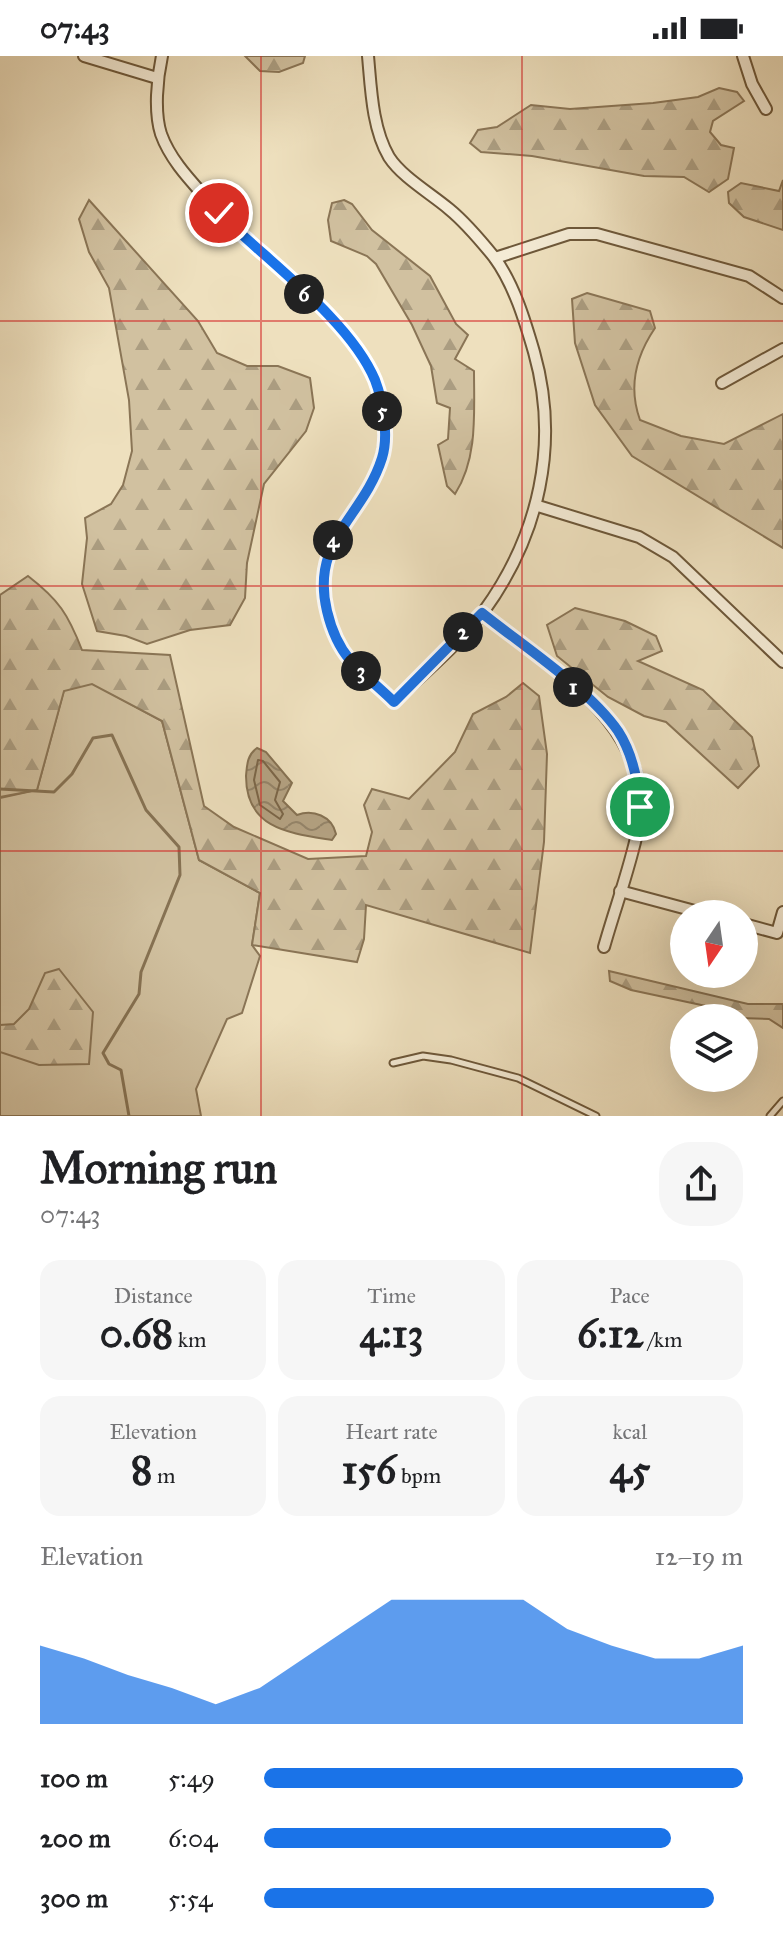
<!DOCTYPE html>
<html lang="en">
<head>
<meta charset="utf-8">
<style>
  body { margin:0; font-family:"IM FELL Great Primer",serif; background:#f6f6f6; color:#202124; height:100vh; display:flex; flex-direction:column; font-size:30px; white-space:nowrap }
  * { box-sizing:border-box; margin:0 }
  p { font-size:26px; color:#757577 }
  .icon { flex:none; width:44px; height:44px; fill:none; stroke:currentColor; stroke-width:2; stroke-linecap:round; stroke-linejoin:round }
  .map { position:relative; height:1060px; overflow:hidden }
  .panel { display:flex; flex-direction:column; background:#fff; flex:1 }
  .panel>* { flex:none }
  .needle { width:52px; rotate:193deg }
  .buttons { position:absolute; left:670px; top:844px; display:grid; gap:16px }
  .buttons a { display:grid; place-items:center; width:88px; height:88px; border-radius:50%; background:#fff; box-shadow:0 8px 32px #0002; font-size:40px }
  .pin { position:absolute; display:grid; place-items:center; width:68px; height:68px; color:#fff; margin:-34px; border:4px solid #fff; border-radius:50%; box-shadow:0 2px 8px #0007 }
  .km { position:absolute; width:40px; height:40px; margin:-20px; border-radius:50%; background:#222; color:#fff; font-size:22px; line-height:40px; text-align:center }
  .round { display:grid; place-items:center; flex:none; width:84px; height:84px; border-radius:32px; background:#f6f6f6 }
  .head { display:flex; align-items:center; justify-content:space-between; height:136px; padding:0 40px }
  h1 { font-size:44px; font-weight:800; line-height:60px }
  .metrics { display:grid; grid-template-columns:repeat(3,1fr); gap:12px; height:136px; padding:8px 40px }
  .metrics div { display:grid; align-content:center; border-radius:20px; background:#f6f6f6; text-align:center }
  .metrics b { font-size:40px; font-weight:800 }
  .metrics small { font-size:22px; font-weight:400 }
  .metrics p { font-size:22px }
  .chart { height:224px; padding:16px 40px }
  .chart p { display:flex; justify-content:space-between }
  .chart svg { width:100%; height:144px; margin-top:8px; fill:#1a73e8; opacity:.7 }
  ul { padding:0 40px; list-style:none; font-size:26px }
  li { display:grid; grid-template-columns:128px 96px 1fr; align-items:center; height:60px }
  li i { height:20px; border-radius:10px; background:#1a73e8 }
  .status { display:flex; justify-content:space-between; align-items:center; height:56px; padding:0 40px; background:#fff; direction:ltr }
  .status svg { height:22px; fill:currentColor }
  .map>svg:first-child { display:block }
  .green { fill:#d1c1a0; stroke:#8a7556; stroke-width:2 }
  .forest { fill:url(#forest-firs); stroke:#8a7556; stroke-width:2 }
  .water { fill:url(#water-waves); stroke:#867253; stroke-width:2 }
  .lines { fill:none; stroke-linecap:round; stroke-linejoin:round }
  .shore { stroke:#7b6648; stroke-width:2 }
  .stream { stroke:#867253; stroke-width:3 }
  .service-casing { stroke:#6d5739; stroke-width:9 }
  .minor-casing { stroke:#6d5739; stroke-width:14 }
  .service { stroke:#f4ebd5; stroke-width:5 }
  .minor { stroke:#f4ebd5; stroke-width:10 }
  .route-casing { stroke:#fff; stroke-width:16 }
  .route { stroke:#1a73e8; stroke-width:10 }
  .grid { fill:none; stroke:#d62828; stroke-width:2; stroke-opacity:0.55 }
</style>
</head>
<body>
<div class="status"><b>07:43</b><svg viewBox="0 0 49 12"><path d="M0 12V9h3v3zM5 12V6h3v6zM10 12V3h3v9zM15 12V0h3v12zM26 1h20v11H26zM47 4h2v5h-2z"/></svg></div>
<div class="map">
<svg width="783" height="1060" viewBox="0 0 783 1060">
  <defs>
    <pattern id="forest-firs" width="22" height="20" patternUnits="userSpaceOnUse" patternTransform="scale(2)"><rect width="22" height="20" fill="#d1c1a0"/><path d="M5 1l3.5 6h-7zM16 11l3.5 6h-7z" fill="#ab9d81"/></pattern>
    <pattern id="water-waves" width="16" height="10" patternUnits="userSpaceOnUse" patternTransform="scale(2)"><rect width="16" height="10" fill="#b4a282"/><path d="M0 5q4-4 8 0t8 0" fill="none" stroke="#948469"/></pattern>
  </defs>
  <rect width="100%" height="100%" fill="#eee0be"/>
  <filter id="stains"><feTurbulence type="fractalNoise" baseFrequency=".0025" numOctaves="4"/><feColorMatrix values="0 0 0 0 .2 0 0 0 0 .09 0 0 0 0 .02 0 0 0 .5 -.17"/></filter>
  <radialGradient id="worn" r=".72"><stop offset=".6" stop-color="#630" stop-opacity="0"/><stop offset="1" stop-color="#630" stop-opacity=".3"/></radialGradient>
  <polygon class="green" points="92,627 162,665 199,804 260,837 252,889 260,900 242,957 227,963 196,1033 201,1060 0,1060 0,742 37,734 64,634"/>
  <g class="forest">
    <polygon points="245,0 305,0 303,7 279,16 260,15"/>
    <polygon points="719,32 737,36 744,45 713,65 710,76 721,89 734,92 728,123 709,136 684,121 644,120 532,100 481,96 470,87 478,74 497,71 531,49 570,53 653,47 698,41"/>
    <polygon points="783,124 783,174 744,161 729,147 728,136 741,127 779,135"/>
    <polygon points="89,144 198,265 217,297 247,310 278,310 310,322 314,352 306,375 264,428 247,507 245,542 230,569 190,574 147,588 126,580 97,575 82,528 87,482 85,462 111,448 123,429 132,395 129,344 109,232 89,196 79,163"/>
    <path d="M344,144L352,148L372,174L430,220L456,268L468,279L455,303L474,315C474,357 478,402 455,438L447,430L438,389L448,383L450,352L437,347L431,310L412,269L376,208L367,200L331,185L328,164L332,147Z"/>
    <path d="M587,237L650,255L655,272C636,300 628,331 640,364L681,380L724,388L783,358V492L632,400L595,349L575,287L572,243Z"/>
    <path d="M28,520C59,544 68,558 82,594L170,599L204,750L234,771L308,803L366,800L372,776L364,749L372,733L409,743L455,696L473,658L506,641L523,627L539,640L547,698L544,786L530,897L366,849L364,883L357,906L252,889L260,837L199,804L162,665L92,628L64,635L37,734L0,741V539Z"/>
    <polygon points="575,552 625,565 656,580 662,595 638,605 703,634 752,681 759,710 738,732 666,666 644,660 608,641 557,600 547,569"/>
    <polygon points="59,913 93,956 89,1008 39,1009 0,996 0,969 14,968 29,953 45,917"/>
    <polygon points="609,915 748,948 783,948 783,972 769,963 739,962 720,953 631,934 610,925"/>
  </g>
  <path class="water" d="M257,692L266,696L292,727L283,745L297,759C313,753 332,760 336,778L332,784C289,777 246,773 246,720C247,709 247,699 257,692Z"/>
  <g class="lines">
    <polygon class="shore" points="258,704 263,705 280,726 275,744 283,758 280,763 260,749 254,724"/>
    <polyline class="stream" points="0,733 54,736 72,718 93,682 112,679 146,754 179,791 180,819 141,916 139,938 103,997 109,1008 121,1014 129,1060"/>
    <g class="service-casing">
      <g id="service">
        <polyline points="393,1007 423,1000 451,1004 518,1022 596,1060"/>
        <polyline points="770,1060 783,1045"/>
      </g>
    </g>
    <g class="minor-casing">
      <g id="minor">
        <polyline points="84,0 157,22"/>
        <path d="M162,0C157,23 154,56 161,78C170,103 189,123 206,142C255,196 348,261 375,324C383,345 388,379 382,401C364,462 310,483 327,555C331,572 339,591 350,604C363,619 380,632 394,646C423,617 459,588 484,555C539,479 560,388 534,296C525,265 514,228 494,201C481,185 465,166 449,153C430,137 402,121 389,101C372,72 371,32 368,0"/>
        <polyline points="743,0 752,28 766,53"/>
        <polyline points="495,202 569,178 597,178 749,220 783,242"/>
        <polyline points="722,327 783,293"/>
        <polyline points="538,450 639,481 673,501 783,606"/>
        <path d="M482,557C549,611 658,671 638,773C630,812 615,852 604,891"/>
        <polyline points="620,835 706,858"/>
        <polyline points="744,868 777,877 783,856"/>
      </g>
    </g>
    <use href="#service" class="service"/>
    <use href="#minor" class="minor"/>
  </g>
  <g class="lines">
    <g class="route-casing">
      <path id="route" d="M219,157C266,204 350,264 375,324C383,345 389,380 382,402C363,462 310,484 327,555C331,572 339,591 350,604C363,619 380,632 394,646L482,557C523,590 589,633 618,675C633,698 638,724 640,751"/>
    </g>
    <use href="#route" class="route"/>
  </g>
  <path class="grid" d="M261,0V1060M522,0V1060M0,265H783M0,530H783M0,795H783"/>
  <rect width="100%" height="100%" filter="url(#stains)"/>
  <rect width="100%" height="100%" fill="url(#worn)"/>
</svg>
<div class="buttons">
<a><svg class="needle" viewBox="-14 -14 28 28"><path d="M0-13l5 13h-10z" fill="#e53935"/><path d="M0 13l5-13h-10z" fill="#757577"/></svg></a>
<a><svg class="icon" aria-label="layers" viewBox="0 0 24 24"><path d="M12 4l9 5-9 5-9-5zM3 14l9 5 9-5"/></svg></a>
</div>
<div class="pin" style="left:640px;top:751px;background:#1e9e55"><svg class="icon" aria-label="arrive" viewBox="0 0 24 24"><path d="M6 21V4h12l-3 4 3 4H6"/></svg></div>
<div class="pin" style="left:219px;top:157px;background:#d93025"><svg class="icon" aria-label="check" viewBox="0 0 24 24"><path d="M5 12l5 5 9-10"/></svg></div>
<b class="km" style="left:573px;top:631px">1</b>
<b class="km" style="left:463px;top:576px">2</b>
<b class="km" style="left:361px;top:615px">3</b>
<b class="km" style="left:333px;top:484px">4</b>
<b class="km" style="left:382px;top:355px">5</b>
<b class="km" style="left:304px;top:238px">6</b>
</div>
<section class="panel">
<div class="head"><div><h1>Morning run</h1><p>07:43</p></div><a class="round"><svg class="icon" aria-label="share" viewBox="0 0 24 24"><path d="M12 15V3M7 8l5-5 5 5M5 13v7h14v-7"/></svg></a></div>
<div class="metrics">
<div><p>Distance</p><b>0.68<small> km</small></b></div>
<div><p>Time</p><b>4:13</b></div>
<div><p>Pace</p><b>6:12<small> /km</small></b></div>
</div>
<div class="metrics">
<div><p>Elevation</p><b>8<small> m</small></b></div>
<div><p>Heart rate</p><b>156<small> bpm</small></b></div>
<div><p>kcal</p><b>45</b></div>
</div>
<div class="chart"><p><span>Elevation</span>12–19 m</p>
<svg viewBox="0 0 160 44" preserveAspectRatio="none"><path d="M0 44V20L10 24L20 29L30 33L40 38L50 33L60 24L70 15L80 6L90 6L100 6L110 6L120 15L130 20L140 24L150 24L160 20V44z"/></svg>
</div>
<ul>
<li><b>100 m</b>5:49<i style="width:100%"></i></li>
<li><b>200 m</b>6:04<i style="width:85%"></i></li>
<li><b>300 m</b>5:54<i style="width:94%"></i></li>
</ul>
</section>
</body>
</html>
